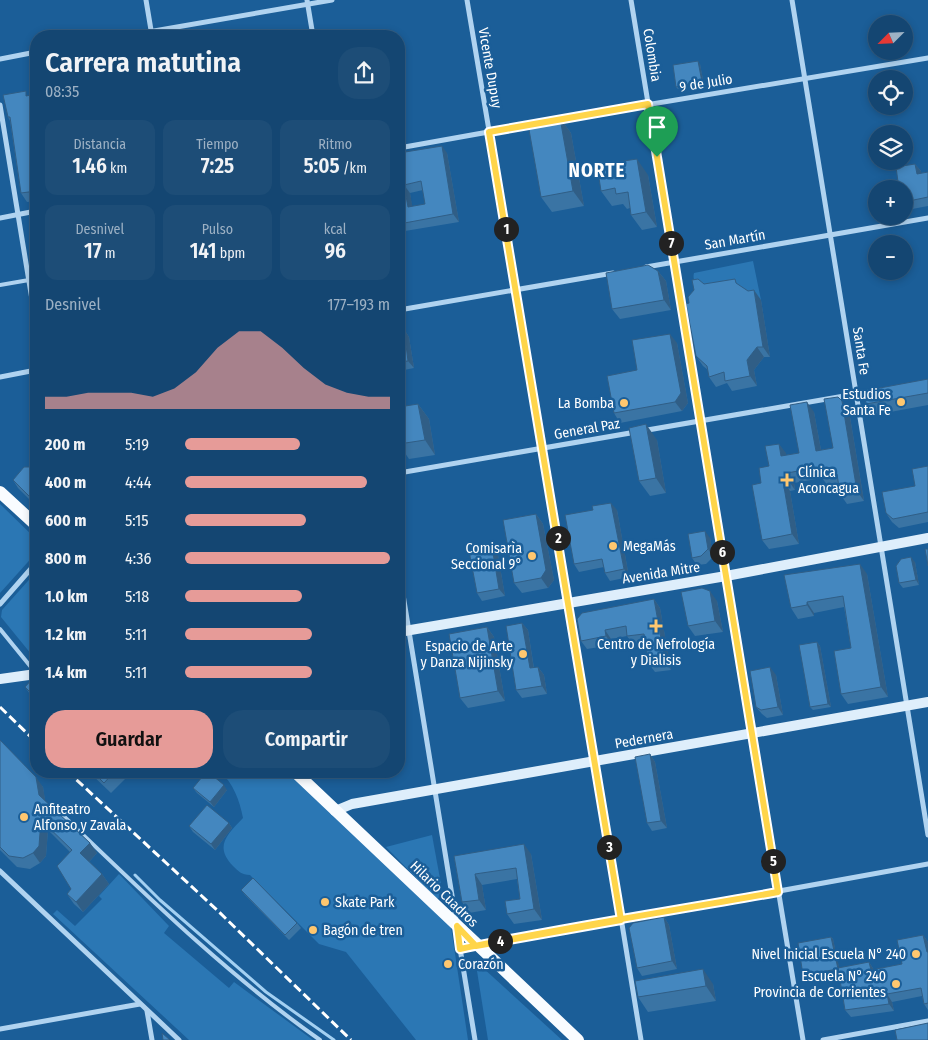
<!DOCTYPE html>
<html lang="es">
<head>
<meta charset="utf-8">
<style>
  body { margin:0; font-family:"Fira Sans Condensed",sans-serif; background:#1d4d77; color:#f1f3f6; height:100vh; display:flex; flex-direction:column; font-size:19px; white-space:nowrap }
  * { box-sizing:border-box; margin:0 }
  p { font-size:16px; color:#9db1c4 }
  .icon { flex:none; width:28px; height:28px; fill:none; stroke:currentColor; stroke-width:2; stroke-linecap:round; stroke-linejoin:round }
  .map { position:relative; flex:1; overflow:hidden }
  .sheet { position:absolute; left:30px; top:30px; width:375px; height:748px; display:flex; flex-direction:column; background:#144672; border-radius:20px; box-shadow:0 2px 8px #0003,0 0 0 1px #335e84 }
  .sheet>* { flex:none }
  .needle { width:32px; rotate:246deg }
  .controls { position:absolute; left:868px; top:15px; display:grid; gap:10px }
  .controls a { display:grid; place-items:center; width:45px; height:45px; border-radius:50%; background:#144672; box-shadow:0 2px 8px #0003,0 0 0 1px #335e84; font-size:25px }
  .pin { position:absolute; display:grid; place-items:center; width:42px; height:42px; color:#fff; margin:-51px -21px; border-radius:50% 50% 50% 0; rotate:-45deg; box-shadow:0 0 5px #0007 }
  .pin .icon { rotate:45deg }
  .km { position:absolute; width:25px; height:25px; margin:-12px; border-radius:50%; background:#222; color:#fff; font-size:14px; line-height:25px; text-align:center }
  .round { display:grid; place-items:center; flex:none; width:52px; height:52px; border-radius:20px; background:#1d4d77 }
  .headline { display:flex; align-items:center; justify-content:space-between; height:85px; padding:0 15px }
  h1 { font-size:28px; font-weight:600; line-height:38px }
  .metrics { display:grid; grid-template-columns:repeat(3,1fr); gap:8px; height:85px; padding:5px 15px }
  .metrics div { display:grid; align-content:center; border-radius:12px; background:#1d4d77; text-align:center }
  .metrics b { font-size:21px; font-weight:600 }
  .metrics small { font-size:14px; font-weight:400 }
  .metrics p { font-size:14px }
  .chart { height:140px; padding:10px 15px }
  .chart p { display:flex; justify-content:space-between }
  .chart svg { width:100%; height:90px; margin-top:5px; fill:#e69b98; opacity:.7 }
  .primary-button { display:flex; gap:10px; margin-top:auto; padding:10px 15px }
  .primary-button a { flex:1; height:58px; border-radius:20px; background:#e69b98; color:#111; font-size:20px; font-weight:600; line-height:58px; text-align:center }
  .primary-button a+a { background:#1d4d77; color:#f1f3f6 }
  ul { padding:0 15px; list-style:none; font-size:16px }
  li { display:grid; grid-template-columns:80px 60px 1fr; align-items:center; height:38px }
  li i { height:12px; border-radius:6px; background:#e69b98 }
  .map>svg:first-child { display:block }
  .green { fill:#2b77b4 }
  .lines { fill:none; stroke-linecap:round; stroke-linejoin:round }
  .stream { stroke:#a3d0f2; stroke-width:3 }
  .lane { stroke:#b0d3f0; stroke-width:4 }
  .street { stroke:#b0d3f0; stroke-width:5 }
  .secondary { stroke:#deeefb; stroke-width:10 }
  .primary { stroke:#f9fcff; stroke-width:12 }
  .rail { stroke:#fff; stroke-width:3; stroke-dasharray:9 4; stroke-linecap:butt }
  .wall { fill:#3a74a4; fill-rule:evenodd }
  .shaded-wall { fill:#305e86 }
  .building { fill:#4487bf; stroke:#305e86; fill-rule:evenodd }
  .route-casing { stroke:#fff; stroke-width:10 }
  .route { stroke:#ffd54a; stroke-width:6 }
  .poi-dot { fill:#ffc76f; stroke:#1b5e98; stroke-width:2 }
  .labels { text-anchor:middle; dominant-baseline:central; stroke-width:5; stroke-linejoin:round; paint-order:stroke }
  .street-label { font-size:14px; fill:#fff; stroke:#1b5e98 }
  .poi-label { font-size:14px; fill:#fff; stroke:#1b5e98; text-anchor:end }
  .district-label { font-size:19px; font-weight:bold; letter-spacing:1px; fill:#fff; stroke:#1b5e98 }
</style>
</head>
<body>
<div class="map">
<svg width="928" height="1040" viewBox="0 0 928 1040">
  <rect width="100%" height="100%" fill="#1b5e98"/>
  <g class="green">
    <path d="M753,261L761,300L755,301C741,299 688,294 694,273Z"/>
    <polygon points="0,504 36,539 36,553 0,593"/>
    <polygon points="36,572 36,660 1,617 2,610"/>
    <path d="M220,771H287L451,927L468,1040H416L346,952L319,944L250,875C242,875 238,871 233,866C214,846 227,835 243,818C239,799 234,785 220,771Z"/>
    <polygon points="432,835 443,895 437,899 386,847"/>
    <polygon points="119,874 169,926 164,933 229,988 234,982 313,1040 189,1040 53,914 57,910 75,926 102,899 99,896"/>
    <polygon points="478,966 482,967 562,1040 488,1040 477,971"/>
  </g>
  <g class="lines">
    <polyline class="stream" points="135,875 160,900 266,992 334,1040"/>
    <g class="lane">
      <polyline points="0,285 29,280"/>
      <polyline points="0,629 35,672"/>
      <path d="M53,806C139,888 222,971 320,1040"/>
    </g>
    <g class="street">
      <polyline points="146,0 152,36"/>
      <polyline points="307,0 313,36"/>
      <polyline points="467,0 593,747 641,1040"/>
      <polyline points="631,0 803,1040"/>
      <polyline points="792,0 928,835"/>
      <polyline points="125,36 332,0"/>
      <polyline points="0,59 36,52"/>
      <polyline points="0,105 36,324"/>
      <polyline points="556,120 928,58"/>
      <polyline points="399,148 533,124"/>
      <polyline points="0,218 36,211"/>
      <polyline points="646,267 928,218"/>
      <polyline points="399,310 613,273"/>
      <polyline points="0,377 36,370"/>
      <polyline points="399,473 873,391"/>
      <polyline points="399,570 456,920"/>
      <polyline points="0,604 36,563"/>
      <polyline points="0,871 179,1040"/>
      <polyline points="457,930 475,1040"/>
      <polyline points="460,949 928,864"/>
      <polyline points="147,1011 152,1040"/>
      <polyline points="0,1029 140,1004"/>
      <polyline points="823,1040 928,1021"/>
    </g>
    <g class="secondary">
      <polyline points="399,632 726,576 928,538"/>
      <polyline points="0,679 36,674"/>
      <polyline points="335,811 352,804 928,702"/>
    </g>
    <g class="primary">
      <polyline points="0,492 36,525"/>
      <polyline points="294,771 578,1040"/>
    </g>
    <g class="rail">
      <polyline points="0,707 36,742"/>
      <polyline points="67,771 218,911 351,1040"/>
    </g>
  </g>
  <g class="wall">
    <polygon points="700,64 704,85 678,89 676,87"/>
    <polygon points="36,94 36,201 27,202 21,193 10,121 8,117 29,95"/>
    <polygon points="560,118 571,133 584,206 552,212 541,197"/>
    <path d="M399,153H447L459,222L399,232ZM423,190L425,204L412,207L410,193Z"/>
    <polygon points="915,164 921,171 921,173 928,172 928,206 907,210 904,205 904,189"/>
    <polygon points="648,175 657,227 642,230 631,215 630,208 627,209 623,204 612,206 601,191"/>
    <polygon points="658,271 666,281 671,310 620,319 612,309"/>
    <polygon points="704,284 740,286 761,300 770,357 764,357 754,370 757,386 732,391 727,383 716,387 709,377 708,370 703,366 696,356 689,303 694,290"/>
    <polygon points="404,329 409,337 414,368 399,371 399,330"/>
    <polygon points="677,343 688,403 682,411 620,423 614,413 637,370"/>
    <polygon points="928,379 928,405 874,415 866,404"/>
    <polygon points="842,401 849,411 864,501 847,504 840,494 839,484 828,486 822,478 794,483 795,490 790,491 799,544 769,549 762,540 761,483 779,444 786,455 799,453 814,412 821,450 833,448"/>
    <polygon points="418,404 429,419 435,455 409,459 399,444"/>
    <polygon points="657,440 666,493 650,496 639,481"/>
    <polygon points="928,466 928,522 899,528 892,522 886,513 915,486"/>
    <polygon points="36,467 36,506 18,488 13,480"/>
    <polygon points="617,510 629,577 610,581 605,573 604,567 579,572 574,564"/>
    <polygon points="536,514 543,524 554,580 548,588 522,593 514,583"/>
    <polygon points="710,538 713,557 706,564 697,565 692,558"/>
    <polygon points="498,555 505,596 482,601 477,593"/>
    <polygon points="915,562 919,585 903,588 899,583"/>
    <polygon points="867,574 888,697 848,704 841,694 851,648 844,607 814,613 814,616 798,619 791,608"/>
    <polygon points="654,599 660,608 671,670 655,672 649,664 646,643 633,645 627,636 611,639 612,645 587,649 581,641"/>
    <polygon points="717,601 723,632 695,636 688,626"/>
    <polygon points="522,623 528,630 534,668 538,667 544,675 547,694 522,698 516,690"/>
    <polygon points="487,627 494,637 505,701 468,708 460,698"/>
    <polygon points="817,642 820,646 831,707 813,710 810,707"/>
    <polygon points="36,675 36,702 32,697 25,687"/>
    <polygon points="776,675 783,715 767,718 762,714 756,707"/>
    <polygon points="0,740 43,787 45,801 90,843 97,853 89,862 102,874 109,884 83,912 74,904 67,894 71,889 70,852 48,830 46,856 40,863 30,869 17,867 0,850"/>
    <polygon points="650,754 655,762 667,828 652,831 647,823"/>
    <polygon points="88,771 120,771 125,779 111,793"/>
    <polygon points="193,788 227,790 214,807 197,793"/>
    <polygon points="229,823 232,828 215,850 193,832 189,826"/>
    <polygon points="531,854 542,920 514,924 507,914 520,899 517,879 482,885 486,910 469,913 462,902 454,856"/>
    <polygon points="241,890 297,923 301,928 289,940 245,895"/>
    <polygon points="664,917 669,925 677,969 642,976 637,968"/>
    <polygon points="923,935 928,942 928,1010 924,1004 922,996 892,1002 894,1011 851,1017 845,1010 838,972 805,978 803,975 831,937 833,939 839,968 869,962 874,970 902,964"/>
    <polygon points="713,984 716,1001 648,1012 638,997"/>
  </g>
  <g class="shaded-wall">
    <polygon points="698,61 700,64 704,85 702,82"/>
    <polygon points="560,118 571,133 584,206 573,191"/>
    <polygon points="442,146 447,153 459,222 453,214"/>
    <polygon points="637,159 648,175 657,227 646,212"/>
    <polygon points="915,164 921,171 923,182 917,174"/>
    <polygon points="404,185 410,193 414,215 408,207"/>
    <polygon points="658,271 666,281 671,310 664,300"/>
    <polygon points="754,290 761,300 770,357 763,347"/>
    <polygon points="404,329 409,337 414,368 408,361"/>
    <polygon points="670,334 677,343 688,403 682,411 675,402"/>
    <polygon points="757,347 764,357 754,370 757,386 750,376 747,360"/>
    <polygon points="842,401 849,411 864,501 857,491"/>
    <polygon points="807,402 814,412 823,461 816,451"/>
    <polygon points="418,404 429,419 435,455 425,440"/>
    <polygon points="646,424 657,440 666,493 656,478"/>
    <polygon points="779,444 786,453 788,465 781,456"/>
    <polygon points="787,473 794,483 795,490 788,480"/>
    <polygon points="783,481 790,491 799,544 792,534"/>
    <polygon points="611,503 617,510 629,577 624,569"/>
    <polygon points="536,514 543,524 554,580 548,588 541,578"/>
    <polygon points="705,531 710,538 713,557 708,549"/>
    <polygon points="492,547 498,555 505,596 499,589"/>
    <polygon points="911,557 915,562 919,585 916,580"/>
    <polygon points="860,564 867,574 888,697 881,687"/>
    <polygon points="710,591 717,601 723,632 715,621"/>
    <polygon points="654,599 660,608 671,670 665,661"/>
    <polygon points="807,602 814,613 814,616 807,605"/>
    <polygon points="522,623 528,630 535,676 530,668"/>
    <polygon points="487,627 494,637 505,701 498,691"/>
    <polygon points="605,630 611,639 612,645 606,636"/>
    <polygon points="817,642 820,646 831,707 828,704"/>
    <polygon points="538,667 544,675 547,694 542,686"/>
    <polygon points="770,667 776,675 783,715 778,707"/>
    <polygon points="650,754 655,762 667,828 661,821"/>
    <polygon points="36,777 43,787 46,805 39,795"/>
    <polygon points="224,785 227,790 214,807 210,802"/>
    <polygon points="41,820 48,830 46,856 40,863 33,853"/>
    <polygon points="229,823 232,828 215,850 211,844"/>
    <polygon points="90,843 97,853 87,864 80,853"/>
    <polygon points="524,844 531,854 542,920 534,909"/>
    <polygon points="102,874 109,884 83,912 76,902"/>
    <polygon points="475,874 482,885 486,910 479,900"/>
    <polygon points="664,917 669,925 677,969 672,961"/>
    <polygon points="923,935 928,942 928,954 927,952"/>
    <polygon points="831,937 833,939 840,971 838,969"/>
    <polygon points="869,962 874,970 871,970"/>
    <polygon points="703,969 713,984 716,1001 706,986"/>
    <polygon points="887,994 892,1002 894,1011 889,1004"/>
  </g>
  <g class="building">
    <polygon points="698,61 702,82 676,87 673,65"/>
    <polygon points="26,91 26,96 36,94 36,191 21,193 10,117 8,117 3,95"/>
    <polygon points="560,118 573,191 541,197 528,124"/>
    <path d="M442,146L453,214L399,224V153ZM421,181L425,204L408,207L404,185Z"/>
    <polygon points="637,159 646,212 631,215 628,192 616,194 615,188 601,191 597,165"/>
    <polygon points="915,164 917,174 928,172 928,197 904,202 904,189 899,189 896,167"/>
    <polygon points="648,265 658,271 664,300 612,309 606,273"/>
    <polygon points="698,279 704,284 735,279 736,283 748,291 754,290 763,347 757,347 747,360 750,376 725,381 724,372 709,377 707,366 696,356 686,304 689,303 688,297 694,290 692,280"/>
    <polygon points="404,329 408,361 399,362 399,330"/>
    <polygon points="670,334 681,393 675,402 614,413 607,376 637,370 632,340"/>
    <polygon points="928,379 928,393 866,404 864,394 869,390"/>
    <polygon points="838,397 842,401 857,491 840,494 837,474 821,476 820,467 787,473 788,480 783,481 792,534 762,540 752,485 761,483 759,468 769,466 765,446 779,444 781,456 799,453 790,405 807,402 816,451 833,448 824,399"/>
    <polygon points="418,404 425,440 399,444 399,407"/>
    <polygon points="646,424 656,478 639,481 629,428"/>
    <polygon points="928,466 928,512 893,519 886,513 882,492 915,486 912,469"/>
    <polygon points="24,467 36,467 36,503 13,480"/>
    <polygon points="611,503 624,569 605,573 602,559 574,564 565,515 593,510 592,506"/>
    <polygon points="536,514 546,570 541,578 514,583 503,520"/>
    <polygon points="705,531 708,549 701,556 692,558 688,534"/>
    <polygon points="492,547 499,589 477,593 469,551"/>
    <polygon points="925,549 928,549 928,566"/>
    <polygon points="911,557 916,580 899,583 896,566 901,559"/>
    <polygon points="860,564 881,687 841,694 834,651 851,648 843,596 807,602 807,605 791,608 784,575"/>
    <polygon points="702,588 710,591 715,621 688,626 681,592"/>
    <polygon points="654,599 665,661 649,664 644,634 627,636 626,626 605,630 606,636 581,641 577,619 582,613"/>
    <polygon points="522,623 530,668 538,667 542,686 516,690 506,626"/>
    <polygon points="487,627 498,691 460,698 449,634"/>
    <polygon points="817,642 828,704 810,707 799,645"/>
    <polygon points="770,667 778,707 761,710 756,707 750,671"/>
    <polygon points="36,675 36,698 25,687"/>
    <polygon points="0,740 36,777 39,795 90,843 80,853 102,874 76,902 67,894 71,889 57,866 72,850 41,820 39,846 33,853 23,858 9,856 0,847"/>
    <polygon points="650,754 661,821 647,823 635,757"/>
    <polygon points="92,771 115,771 104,783"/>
    <polygon points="207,771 224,785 210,802 193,788"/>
    <polygon points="207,805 229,823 211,844 189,826"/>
    <polygon points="524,844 534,909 507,914 505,901 520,899 516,868 475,874 479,900 462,902 454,856"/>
    <polygon points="253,878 297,923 285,935 241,890"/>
    <polygon points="664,917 672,961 637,968 629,928 633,923"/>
    <polygon points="923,935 927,952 928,952 928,1003 924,1004 921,988 887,994 889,1004 845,1010 838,968 869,962 871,970 902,964 897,940"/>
    <polygon points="831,937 838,969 803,975 798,943"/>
    <polygon points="703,969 706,986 638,997 635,981"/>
    <polygon points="928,1023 928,1040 897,1040 895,1030"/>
    <polygon points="162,1033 170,1040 163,1040"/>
  </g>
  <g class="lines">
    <g class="route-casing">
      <path id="route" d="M657,157L648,104L489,132L621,920L476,946L457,926L460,949C565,927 672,911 778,892L657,157"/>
    </g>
    <use href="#route" class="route"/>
  </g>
  <g class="poi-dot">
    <circle cx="901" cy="402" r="5"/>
    <circle cx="624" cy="403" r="5"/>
    <path d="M784.5 472.5h5v5h5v5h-5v5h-5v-5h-5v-5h5z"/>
    <circle cx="613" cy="546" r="5"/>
    <circle cx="532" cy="556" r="5"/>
    <path d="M653.5 618.5h5v5h5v5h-5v5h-5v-5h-5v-5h5z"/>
    <circle cx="523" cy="654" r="5"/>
    <circle cx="24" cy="817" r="5"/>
    <circle cx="325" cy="902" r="5"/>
    <circle cx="313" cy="930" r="5"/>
    <circle cx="916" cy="954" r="5"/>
    <circle cx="448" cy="964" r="5"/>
    <circle cx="896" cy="984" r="5"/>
  </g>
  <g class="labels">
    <g class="street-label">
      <text transform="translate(652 55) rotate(81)">Colombia</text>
      <text transform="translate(490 68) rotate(80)">Vicente Dupuy</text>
      <text transform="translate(706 83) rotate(-9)">9 de Julio</text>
      <text transform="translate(735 240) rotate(-10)">San Martín</text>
      <text transform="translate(861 351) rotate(81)">Santa Fe</text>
      <text transform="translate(587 429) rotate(-10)">General Paz</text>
      <text transform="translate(661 573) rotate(-9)">Avenida Mitre</text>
      <text transform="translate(644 739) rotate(-10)">Pedernera</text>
      <text transform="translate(444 894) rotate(44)">Hilario Cuadros</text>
    </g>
    <g class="poi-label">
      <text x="891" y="394">Estudios<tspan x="891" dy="16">Santa Fe</tspan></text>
      <text x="614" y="403">La Bomba</text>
      <text x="798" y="472" text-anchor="start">Clínica<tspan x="798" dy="16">Aconcagua</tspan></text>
      <text x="623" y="546" text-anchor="start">MegaMás</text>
      <text x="522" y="548">Comisarìa<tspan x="522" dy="16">Seccional 9°</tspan></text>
      <text x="656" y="644" text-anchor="middle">Centro de Nefrología<tspan x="656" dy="16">y Dialisis</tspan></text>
      <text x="513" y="646">Espacio de Arte<tspan x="513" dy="16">y Danza Nijinsky</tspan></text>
      <text x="34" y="809" text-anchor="start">Anfiteatro<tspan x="34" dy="16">Alfonso y Zavala</tspan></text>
      <text x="335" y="902" text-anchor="start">Skate Park</text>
      <text x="323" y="930" text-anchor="start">Bagón de tren</text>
      <text x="906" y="954">Nivel Inicial Escuela N° 240</text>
      <text x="458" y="964" text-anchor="start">Corazón</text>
      <text x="886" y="976">Escuela N° 240<tspan x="886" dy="16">Provincia de Corrientes</tspan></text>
    </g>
    <g class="district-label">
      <text x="597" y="170">NORTE</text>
    </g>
  </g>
</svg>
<div class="controls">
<a><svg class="needle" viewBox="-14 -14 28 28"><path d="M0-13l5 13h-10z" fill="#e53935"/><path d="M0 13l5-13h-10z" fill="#9db1c4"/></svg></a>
<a><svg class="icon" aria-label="locate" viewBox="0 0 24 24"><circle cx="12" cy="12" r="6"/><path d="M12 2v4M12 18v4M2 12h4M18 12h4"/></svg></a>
<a><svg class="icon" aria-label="layers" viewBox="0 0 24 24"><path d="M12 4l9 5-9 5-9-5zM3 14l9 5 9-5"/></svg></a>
<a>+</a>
<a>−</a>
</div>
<div class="pin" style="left:657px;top:157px;background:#1e9e55"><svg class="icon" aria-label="arrive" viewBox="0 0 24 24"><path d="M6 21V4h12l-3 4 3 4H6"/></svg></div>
<b class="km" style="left:506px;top:229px">1</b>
<b class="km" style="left:558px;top:538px">2</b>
<b class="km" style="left:609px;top:847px">3</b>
<b class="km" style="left:500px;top:941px">4</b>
<b class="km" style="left:773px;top:861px">5</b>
<b class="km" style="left:722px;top:552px">6</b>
<b class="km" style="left:671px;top:243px">7</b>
<section class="sheet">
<div class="headline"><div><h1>Carrera matutina</h1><p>08:35</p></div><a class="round"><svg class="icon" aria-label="share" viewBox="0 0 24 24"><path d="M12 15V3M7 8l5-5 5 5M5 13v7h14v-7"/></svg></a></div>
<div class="metrics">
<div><p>Distancia</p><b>1.46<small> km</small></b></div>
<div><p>Tiempo</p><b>7:25</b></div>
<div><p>Ritmo</p><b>5:05<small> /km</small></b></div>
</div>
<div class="metrics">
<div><p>Desnivel</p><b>17<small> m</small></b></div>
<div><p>Pulso</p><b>141<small> bpm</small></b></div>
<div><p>kcal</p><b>96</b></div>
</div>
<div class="chart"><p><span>Desnivel</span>177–193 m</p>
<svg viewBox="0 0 160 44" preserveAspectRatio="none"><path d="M0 44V38L10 38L20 36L30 36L40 36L50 38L60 34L70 26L80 14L90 6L100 6L110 14L120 24L130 32L140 36L150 38L160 38V44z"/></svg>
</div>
<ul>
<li><b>200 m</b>5:19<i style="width:56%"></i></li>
<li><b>400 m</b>4:44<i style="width:89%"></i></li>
<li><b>600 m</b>5:15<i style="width:59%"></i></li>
<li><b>800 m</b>4:36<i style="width:100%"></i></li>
<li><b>1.0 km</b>5:18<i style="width:57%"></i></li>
<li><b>1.2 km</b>5:11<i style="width:62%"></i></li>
<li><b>1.4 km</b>5:11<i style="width:62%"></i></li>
</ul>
<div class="primary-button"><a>Guardar</a><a>Compartir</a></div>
</section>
</div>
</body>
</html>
